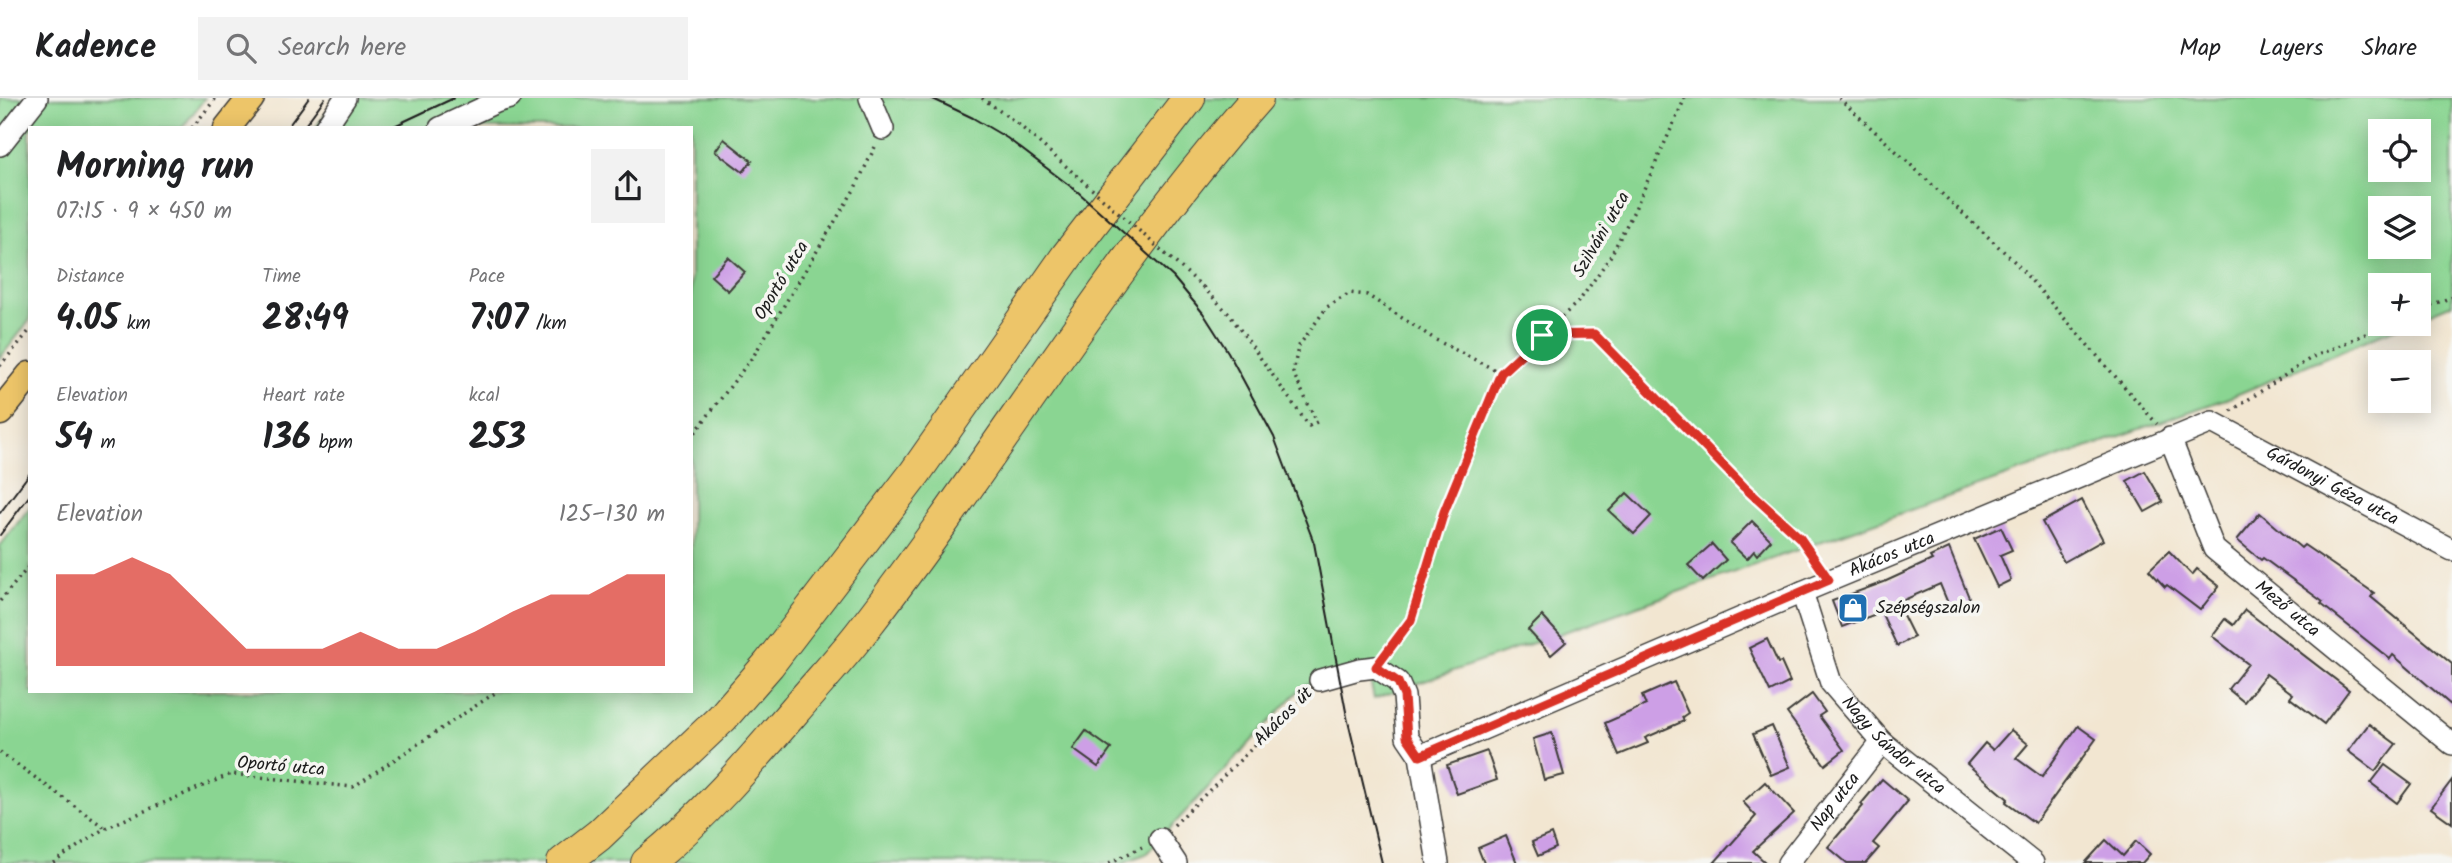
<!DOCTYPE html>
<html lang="en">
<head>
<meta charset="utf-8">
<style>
  body { margin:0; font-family:Kalam,sans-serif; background:#f2f2f2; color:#202124; height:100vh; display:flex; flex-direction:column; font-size:26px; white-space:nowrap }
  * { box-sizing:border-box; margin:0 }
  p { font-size:23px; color:#757577 }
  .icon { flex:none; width:38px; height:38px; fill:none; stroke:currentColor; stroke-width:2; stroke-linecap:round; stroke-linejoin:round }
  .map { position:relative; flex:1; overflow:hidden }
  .sheet { position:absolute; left:28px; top:28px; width:665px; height:567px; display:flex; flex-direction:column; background:#fff; border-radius:0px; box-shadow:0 4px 18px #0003 }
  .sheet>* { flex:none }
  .fabs { position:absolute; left:2368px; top:21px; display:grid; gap:14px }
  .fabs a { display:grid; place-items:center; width:63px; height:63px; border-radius:0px; background:#fff; box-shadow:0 4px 18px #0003; font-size:35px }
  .pin { position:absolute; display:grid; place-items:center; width:60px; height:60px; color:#fff; margin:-30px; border:4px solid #fff; border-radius:50%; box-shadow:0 2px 7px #0007 }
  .round { display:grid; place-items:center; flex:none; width:74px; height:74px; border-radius:0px; background:#f2f2f2 }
  .headline { display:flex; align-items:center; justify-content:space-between; height:119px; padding:0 28px }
  h1 { font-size:38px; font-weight:700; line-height:52px }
  .stats { display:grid; grid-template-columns:repeat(3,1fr); gap:10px; height:119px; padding:7px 28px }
  .stats div { display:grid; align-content:center }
  .stats b { font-size:35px; font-weight:700 }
  .stats small { font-size:19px; font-weight:400 }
  .stats p { font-size:19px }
  .chart { height:196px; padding:14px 28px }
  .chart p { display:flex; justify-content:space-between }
  .chart svg { width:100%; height:126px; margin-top:7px; fill:#d93025; opacity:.7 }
  header { display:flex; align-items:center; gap:42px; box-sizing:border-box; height:98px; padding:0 35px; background:#fff; border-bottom:2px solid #e0e0e0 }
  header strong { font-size:33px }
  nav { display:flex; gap:38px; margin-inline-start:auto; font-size:24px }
  .search { width:490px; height:63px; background:#f2f2f2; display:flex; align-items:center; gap:18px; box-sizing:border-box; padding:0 24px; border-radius:0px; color:#757577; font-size:26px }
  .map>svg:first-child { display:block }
  .green { fill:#8ad592; stroke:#537857; stroke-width:2; fill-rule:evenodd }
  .building { fill:#cd9fe6 }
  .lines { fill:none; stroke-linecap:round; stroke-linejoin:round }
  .minor-casing { stroke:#3c3a37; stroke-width:24 }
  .major-casing { stroke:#3c3a37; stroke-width:29 }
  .highway-casing { stroke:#3c3a37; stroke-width:34 }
  .path { stroke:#3c3a37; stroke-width:3.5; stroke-dasharray:2 5; stroke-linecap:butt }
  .minor { stroke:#fff; stroke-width:21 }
  .major { stroke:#edc569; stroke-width:26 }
  .highway { stroke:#edc569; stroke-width:32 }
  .tram { stroke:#1c1c1c; stroke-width:2 }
  .path-bridge { stroke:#3c3a37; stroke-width:3.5; stroke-dasharray:2 5; stroke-linecap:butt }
  .route-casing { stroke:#fff; stroke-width:14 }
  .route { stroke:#d93025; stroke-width:9 }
  .labels { text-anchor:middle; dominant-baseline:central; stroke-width:7; stroke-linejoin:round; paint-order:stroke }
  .street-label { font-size:18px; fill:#1c1c1c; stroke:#f6f6f2 }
  .poi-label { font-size:18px; fill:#1c1c1c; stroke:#f6f6f2; text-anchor:start }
</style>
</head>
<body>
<header>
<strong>Kadence</strong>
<div class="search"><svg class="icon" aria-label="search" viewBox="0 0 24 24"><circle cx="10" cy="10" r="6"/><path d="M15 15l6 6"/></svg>Search here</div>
<nav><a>Map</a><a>Layers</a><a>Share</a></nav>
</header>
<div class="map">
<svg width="2452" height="765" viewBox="0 0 2452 765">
  <rect width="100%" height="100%" fill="#f6f6f2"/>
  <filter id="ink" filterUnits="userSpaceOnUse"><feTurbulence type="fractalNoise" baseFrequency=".0143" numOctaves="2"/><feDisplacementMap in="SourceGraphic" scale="14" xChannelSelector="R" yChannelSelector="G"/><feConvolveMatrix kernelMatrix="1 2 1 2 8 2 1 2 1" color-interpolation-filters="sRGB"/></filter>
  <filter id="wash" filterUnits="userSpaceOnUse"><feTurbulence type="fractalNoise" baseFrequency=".00686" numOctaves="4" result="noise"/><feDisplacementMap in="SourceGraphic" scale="28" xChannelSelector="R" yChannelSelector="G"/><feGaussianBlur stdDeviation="1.57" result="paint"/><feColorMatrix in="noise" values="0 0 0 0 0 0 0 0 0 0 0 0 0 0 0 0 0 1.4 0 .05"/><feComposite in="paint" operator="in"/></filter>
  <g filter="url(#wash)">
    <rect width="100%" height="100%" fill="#f2e6d1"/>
    <g class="green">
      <polygon points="0,0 205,0 182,30 30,30 30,222 0,260"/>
      <path d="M338,0H2452V206L2419,220L2418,187H2380V226H2405L2231,299L1374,601L1369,577L1320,582L1303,588L1146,756L1122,765H0V448L30,409V593H691V30H315ZM2380,33H2418V72H2380ZM2380,110H2418V149H2380Z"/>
    </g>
    <g id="blocks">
      <g class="building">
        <polygon points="724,41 752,63 743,74 715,53"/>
        <polygon points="728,159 745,174 728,193 711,178"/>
        <polygon points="2145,373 2163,404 2145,414 2127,383"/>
        <polygon points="1627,395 1651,418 1634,436 1609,413"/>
        <polygon points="2082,402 2103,442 2064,464 2042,424"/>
        <polygon points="2260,415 2301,450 2304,447 2374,495 2371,499 2452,566 2452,608 2393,557 2390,561 2321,506 2323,504 2263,460 2261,462 2237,442"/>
        <polygon points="1752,423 1771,442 1757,457 1754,453 1747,461 1730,445"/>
        <polygon points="2001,429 2012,452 2000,457 2011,482 1997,489 1974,441"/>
        <polygon points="1712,446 1726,462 1703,483 1688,467"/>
        <polygon points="1949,450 1972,507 1952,515 1940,486 1897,505 1914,539 1897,548 1881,514 1842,529 1832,503 1884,484 1932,462 1930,459"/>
        <polygon points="2169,453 2192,477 2197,471 2219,488 2200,512 2167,487 2165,489 2149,472"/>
        <polygon points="2245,512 2349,592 2324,626 2290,600 2293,596 2266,576 2244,604 2228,591 2248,566 2212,538 2225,521 2233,527"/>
        <polygon points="1542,518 1566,544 1551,557 1528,532"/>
        <polygon points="1767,541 1778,565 1781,564 1790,584 1770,594 1749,550"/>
        <polygon points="1674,584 1688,615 1682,619 1684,623 1645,640 1648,645 1619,657 1605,625 1646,607 1642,598"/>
        <polygon points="1812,596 1825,614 1819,618 1844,652 1825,667 1787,615"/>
        <polygon points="2369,626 2396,646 2375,673 2348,653"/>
        <polygon points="1772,628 1790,669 1771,677 1753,636"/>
        <polygon points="2078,628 2096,641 2035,725 2006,704 2008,701 1967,666 1985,645 1993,652 2011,632 2028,646 2016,660 2042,679"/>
        <polygon points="1086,633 1111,651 1098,669 1073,651"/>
        <polygon points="1552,635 1564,677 1544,682 1533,641"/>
        <polygon points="1487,653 1497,682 1457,696 1447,667"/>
        <polygon points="2385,667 2411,686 2397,705 2371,685"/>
        <polygon points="1882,681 1908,703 1873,745 1879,750 1866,765 1847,765 1828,749 1863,708 1861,706"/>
        <polygon points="2452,682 2452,725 2431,710"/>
        <polygon points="1765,684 1794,715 1753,753 1766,765 1714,765 1756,718 1743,704"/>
        <polygon points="1551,736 1556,750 1538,758 1532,744"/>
        <polygon points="1506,738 1517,765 1484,765 1478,750"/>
        <polygon points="2106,742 2123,758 2136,743 2150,756 2142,765 2085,765"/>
      </g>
    </g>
  </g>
  <g filter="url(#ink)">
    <use href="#blocks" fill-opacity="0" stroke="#3c3a37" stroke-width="2"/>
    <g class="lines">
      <g class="minor-casing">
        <g id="minor">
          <polyline points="870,0 883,31"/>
          <polyline points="325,30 345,0"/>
          <polyline points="440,30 496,4 510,0"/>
          <polyline points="0,47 37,0"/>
          <path id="s1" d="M2170,340L2214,451L2452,646"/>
          <path id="s2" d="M1802,494L1831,585L1882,644L2033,765"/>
          <polyline points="1320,582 1359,571 1376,569 1398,584 1404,598 1407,639 1420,658 1438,765"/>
          <path id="s3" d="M1420,658L1802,494L2212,324L2452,452"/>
          <polyline points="1160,741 1176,765"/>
          <path id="s4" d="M1788,765L1882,644"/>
        </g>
      </g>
      <g class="major-casing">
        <g id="major">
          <polyline points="227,30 251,0"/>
          <polyline points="0,314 30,277"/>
        </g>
      </g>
      <g class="highway-casing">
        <g id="highway">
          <polyline points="563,765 599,737 722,620 769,566 915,375 1067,158 1189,0"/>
          <path d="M647,765C705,718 753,661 801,605C823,579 846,555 866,528C1000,354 1112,164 1257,0"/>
        </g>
      </g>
      <g class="path">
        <polyline points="982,0 1018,26"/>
        <polyline points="1839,0 2015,164 2157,326"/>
        <polyline points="192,30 216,0"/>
        <polyline points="1203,189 1229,216 1309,328 1317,324 1293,275 1298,249 1327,209 1350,195 1367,197 1436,242 1501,275"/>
        <polyline points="2418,212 2452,199"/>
        <polyline points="1542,237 1594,237 1743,389 1800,440 1818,466"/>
        <polyline points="0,268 30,232"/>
        <polyline points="2231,313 2311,260 2388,226"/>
        <polyline points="691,340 754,257 854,92 875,49"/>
        <polyline points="0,503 30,467"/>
        <polyline points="1387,553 1411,522 1444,413 1501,275 1580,202 1610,159 1634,113 1685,0"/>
        <polyline points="0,654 105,730"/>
        <polyline points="1174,727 1308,595"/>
        <polyline points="53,765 105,730 231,676 353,689 498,593"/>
        <polyline points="1109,765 1142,749"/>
      </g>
      <use href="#minor" class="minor"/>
      <use href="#major" class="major"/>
      <use href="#highway" class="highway"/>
      <g class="tram">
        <polyline points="931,0 973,20 1007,40 1078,94 1173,179 1203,215 1228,254 1274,339 1314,445 1347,619 1382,765"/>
        <polyline points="287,30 309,0"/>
        <polyline points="303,30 325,0"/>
        <polyline points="390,30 454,0"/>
        <polyline points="0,415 30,375"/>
        <polyline points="0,437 30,397"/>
      </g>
      <polyline class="path-bridge" points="1018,26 1203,189"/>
    </g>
  </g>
  <g class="lines" filter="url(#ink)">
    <g class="route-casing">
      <polygon id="route" points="1594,236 1744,389 1800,440 1829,482 1420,658 1407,639 1404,598 1398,584 1376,569 1411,522 1444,414 1501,275 1542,237"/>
    </g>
    <use href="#route" class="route"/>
  </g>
  <defs>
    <g id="shop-square" transform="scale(1.575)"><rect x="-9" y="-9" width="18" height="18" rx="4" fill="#1f6fb2" stroke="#f6f6f2"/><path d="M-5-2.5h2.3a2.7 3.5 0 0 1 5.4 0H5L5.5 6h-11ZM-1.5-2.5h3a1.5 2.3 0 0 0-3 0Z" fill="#fff"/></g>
  </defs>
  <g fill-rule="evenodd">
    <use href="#shop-square" x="1853" y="510"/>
  </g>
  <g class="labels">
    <g class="street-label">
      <text transform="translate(1602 137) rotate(-60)">Szilváni utca</text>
      <text transform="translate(782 183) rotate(-59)">Oportó utca</text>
      <text stroke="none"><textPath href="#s3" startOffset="996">Gárdonyi Géza utca</textPath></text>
      <text stroke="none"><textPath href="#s3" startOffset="513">Akácos utca</textPath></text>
      <text stroke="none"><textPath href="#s1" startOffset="214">Mező utca</textPath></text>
      <text transform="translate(1284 619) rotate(-45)">Akácos út</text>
      <text stroke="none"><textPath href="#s2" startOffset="184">Nagy Sándor utca</textPath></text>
      <text transform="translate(281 669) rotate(5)">Oportó utca</text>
      <text stroke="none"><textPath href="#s4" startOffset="77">Nap utca</textPath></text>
    </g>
    <g class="poi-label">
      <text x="1876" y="510">Szépségszalon</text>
    </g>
  </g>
</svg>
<div class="fabs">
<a><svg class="icon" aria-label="locate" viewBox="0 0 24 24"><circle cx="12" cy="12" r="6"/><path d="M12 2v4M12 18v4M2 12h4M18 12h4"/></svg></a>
<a><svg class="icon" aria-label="layers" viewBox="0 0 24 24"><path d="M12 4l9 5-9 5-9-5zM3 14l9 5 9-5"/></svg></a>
<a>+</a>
<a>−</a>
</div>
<div class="pin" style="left:1542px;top:237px;background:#1e9e55"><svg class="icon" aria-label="arrive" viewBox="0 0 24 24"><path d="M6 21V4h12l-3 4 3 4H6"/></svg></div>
<section class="sheet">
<div class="headline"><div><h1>Morning run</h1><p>07:15 · 9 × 450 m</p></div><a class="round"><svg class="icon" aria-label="share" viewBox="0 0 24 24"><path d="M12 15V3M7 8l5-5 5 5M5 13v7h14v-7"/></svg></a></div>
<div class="stats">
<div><p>Distance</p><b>4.05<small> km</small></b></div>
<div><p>Time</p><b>28:49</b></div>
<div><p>Pace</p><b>7:07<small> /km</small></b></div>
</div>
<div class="stats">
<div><p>Elevation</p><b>54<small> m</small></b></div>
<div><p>Heart rate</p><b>136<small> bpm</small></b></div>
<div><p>kcal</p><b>253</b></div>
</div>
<div class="chart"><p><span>Elevation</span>125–130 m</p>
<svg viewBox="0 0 160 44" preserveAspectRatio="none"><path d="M0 44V12L10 12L20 6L30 12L40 25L50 38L60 38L70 38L80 32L90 38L100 38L110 32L120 25L130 19L140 19L150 12L160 12V44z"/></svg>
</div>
</section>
</div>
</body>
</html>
